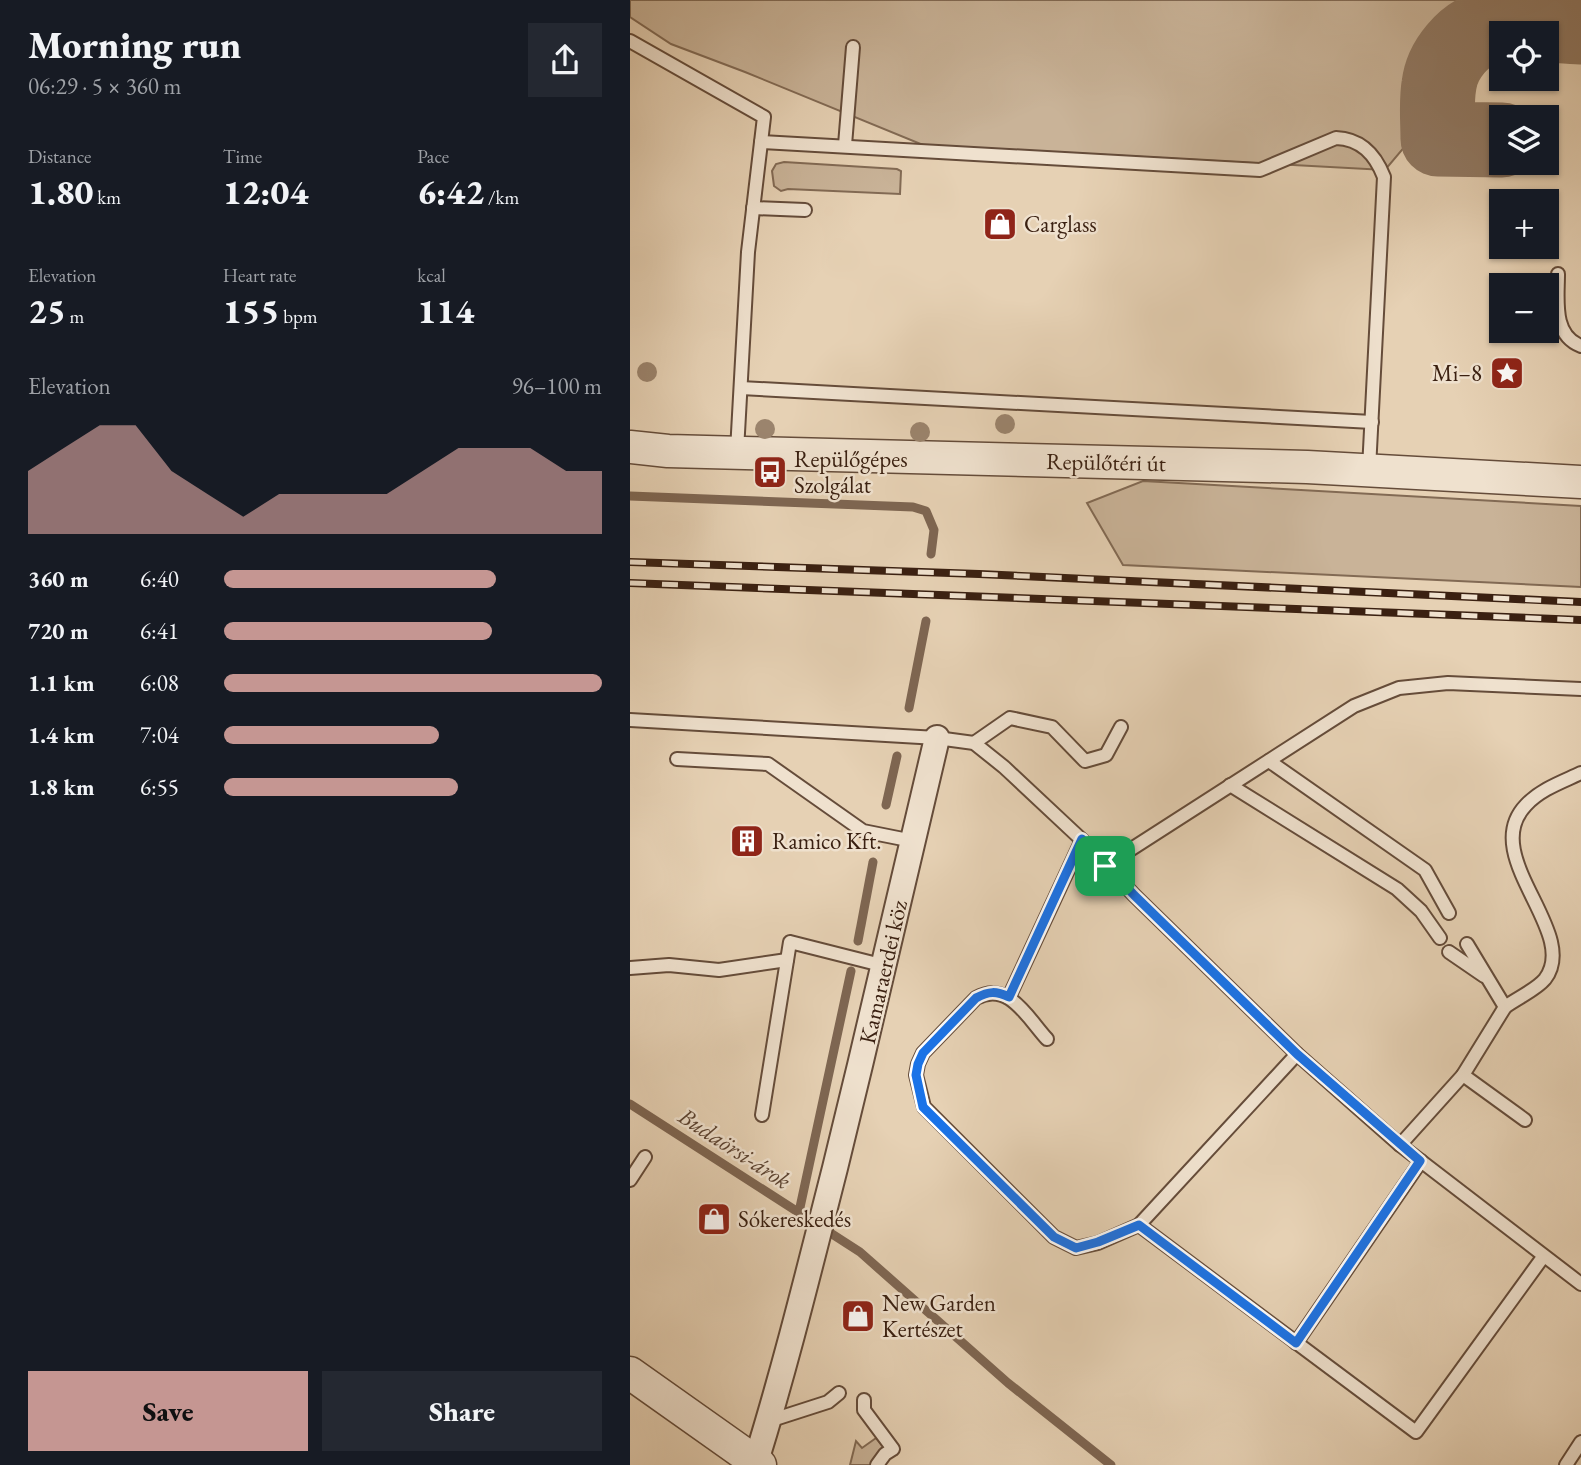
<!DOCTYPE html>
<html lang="en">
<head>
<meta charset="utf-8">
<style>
  body { margin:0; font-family:"EB Garamond",serif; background:#242831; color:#f1f3f6; height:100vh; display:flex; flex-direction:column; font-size:26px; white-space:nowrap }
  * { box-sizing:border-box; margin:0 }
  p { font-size:23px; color:#9ea1a6 }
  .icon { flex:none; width:38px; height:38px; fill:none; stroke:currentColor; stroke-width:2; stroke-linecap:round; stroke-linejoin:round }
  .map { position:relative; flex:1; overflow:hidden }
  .details { display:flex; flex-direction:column; background:#171b24; width:630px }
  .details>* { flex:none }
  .controls { position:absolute; left:859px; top:21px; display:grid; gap:14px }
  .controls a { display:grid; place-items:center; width:70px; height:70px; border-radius:0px; background:#171b24; box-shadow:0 2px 5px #0004; font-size:35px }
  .pin { position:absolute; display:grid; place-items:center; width:60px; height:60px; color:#fff; margin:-30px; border-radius:14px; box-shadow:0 4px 10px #0006 }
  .round { display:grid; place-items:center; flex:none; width:74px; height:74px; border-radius:0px; background:#242831 }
  .summary { display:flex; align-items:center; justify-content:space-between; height:119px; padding:0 28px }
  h1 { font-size:38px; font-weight:800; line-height:52px }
  .metrics { display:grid; grid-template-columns:repeat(3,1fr); gap:10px; height:119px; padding:7px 28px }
  .metrics div { display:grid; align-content:center }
  .metrics b { font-size:35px; font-weight:800 }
  .metrics small { font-size:19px; font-weight:400 }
  .metrics p { font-size:19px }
  .chart { height:196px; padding:14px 28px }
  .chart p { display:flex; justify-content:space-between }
  .chart svg { width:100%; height:126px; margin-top:7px; fill:#c59692; opacity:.7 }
  .button { display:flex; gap:14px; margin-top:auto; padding:14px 28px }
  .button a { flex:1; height:80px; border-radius:0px; background:#c59692; color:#111; font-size:28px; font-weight:800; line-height:80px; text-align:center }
  .button a+a { background:#242831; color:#f1f3f6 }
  ul { padding:0 28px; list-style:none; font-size:23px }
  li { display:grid; grid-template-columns:112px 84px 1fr; align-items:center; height:52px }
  li i { height:18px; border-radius:9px; background:#c59692 }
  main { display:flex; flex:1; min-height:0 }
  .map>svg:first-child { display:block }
  .green { fill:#c9b398; stroke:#826a54; stroke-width:2 }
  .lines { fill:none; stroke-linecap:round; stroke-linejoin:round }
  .stream { stroke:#7e6652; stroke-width:9 }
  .taxiway { stroke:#907862; stroke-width:75 }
  .service-casing { stroke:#654c3a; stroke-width:16 }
  .minor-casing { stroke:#654c3a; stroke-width:28 }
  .tertiary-casing { stroke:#654c3a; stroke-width:35 }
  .service { stroke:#efe1ce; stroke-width:12 }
  .minor { stroke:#efe1ce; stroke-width:24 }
  .tertiary { stroke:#efe1ce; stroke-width:32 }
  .rail-casing { stroke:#3a2011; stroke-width:8 }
  .rail { stroke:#efe1ce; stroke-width:5; stroke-dasharray:16; stroke-linecap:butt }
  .tree { fill:#9b846d }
  .route-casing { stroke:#fff; stroke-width:14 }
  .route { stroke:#1a73e8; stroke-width:9 }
  .labels { text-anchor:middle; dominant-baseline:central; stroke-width:5; stroke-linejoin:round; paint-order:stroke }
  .poi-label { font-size:23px; fill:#3a2011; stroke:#efe1ce; text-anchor:start }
  .street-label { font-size:23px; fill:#3a2011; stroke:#efe1ce }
  .water-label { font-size:24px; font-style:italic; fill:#5c4331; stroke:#efe1ce }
</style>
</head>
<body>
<main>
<section class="details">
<div class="summary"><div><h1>Morning run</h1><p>06:29 · 5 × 360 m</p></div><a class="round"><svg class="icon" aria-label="share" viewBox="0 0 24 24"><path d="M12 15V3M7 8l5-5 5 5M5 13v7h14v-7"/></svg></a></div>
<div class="metrics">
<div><p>Distance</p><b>1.80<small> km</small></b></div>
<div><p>Time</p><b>12:04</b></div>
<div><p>Pace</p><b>6:42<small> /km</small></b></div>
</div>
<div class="metrics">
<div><p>Elevation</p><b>25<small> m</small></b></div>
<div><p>Heart rate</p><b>155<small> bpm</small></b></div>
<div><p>kcal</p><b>114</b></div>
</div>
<div class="chart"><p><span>Elevation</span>96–100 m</p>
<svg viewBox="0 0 160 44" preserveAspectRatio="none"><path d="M0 44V22L10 14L20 6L30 6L40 22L50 30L60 38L70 30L80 30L90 30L100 30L110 22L120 14L130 14L140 14L150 22L160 22V44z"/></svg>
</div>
<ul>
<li><b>360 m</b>6:40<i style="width:72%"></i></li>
<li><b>720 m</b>6:41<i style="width:71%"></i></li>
<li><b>1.1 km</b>6:08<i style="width:100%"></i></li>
<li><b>1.4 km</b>7:04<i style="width:57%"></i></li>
<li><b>1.8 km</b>6:55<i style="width:62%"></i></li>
</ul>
<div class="button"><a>Save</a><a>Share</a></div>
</section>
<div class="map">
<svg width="951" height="1465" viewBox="0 0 951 1465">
  <rect width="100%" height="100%" fill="#e6d1b4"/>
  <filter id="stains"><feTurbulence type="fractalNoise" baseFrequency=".00286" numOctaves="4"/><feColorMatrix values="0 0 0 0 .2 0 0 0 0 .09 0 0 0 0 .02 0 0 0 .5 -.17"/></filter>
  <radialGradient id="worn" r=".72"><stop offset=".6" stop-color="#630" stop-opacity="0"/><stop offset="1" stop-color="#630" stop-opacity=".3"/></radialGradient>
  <g class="green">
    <polygon points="0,0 852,0 804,58 804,112 755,170 293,145 115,72 41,44 0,17"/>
    <polygon points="154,162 267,169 271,171 270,194 158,189 151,191 144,186 142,171 146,164"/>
    <polygon points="513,481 951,506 951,587 493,565 457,503"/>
    <polygon points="246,1438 255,1448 241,1465 220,1465 226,1441 232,1448"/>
  </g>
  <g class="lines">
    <g class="stream">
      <polyline points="0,496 283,507 296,511 304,530 301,554"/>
      <polyline points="279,708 296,621"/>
      <polyline points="256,805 267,756"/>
      <polyline points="228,941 243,862"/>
      <polyline points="0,1104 230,1252 378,1383 481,1465"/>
      <polyline points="169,1212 221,971"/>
    </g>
    <path class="taxiway" d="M872,140L808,139C808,121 806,102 809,85C812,60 834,33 859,27C885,20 924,26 951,27"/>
    <g class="service-casing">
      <g id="service">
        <polyline points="0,41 134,117 118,252 107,451"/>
        <path d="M131,142L630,170L706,138C731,139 745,154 754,177L739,469"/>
        <polyline points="215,145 223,47"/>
        <polyline points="123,208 175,210"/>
        <path d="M928,274C928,299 922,335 951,346"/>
        <polyline points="111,388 742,422"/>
        <polyline points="0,720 307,738 344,743 374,767 452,840 504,895 667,1054 770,1145 951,1284"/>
        <polyline points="344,743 380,718 422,727 455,761 476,755 491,727"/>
        <polyline points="47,759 138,764 233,831 283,841"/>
        <polyline points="639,761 795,870 819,913"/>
        <polyline points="600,785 767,889 791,911 810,938"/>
        <polyline points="475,866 724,706 769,688 818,683 951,689"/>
        <polyline points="819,952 854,976"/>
        <polyline points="0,968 39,965 89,970 157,960"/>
        <polyline points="379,997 452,840"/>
        <path d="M875,1007C887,998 906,990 915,979C951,932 847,856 896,805C911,789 932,782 951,773"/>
        <path d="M417,1039C397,1017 378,980 346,998L293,1053L288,1064L286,1075L294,1107L424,1237L446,1248L468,1243L509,1225L786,1432L913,1257"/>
        <polyline points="833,1075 895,1120"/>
        <polyline points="132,1115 160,942 255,966"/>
        <polyline points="770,1145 833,1075 875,1007 837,944"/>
        <polyline points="0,1180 15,1157"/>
        <polyline points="509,1225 667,1054"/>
        <polyline points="666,1343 791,1161"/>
        <polyline points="234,1400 234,1410 263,1449 255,1454 247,1465"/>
        <polyline points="139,1421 198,1402 209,1393"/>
        <polyline points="936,1465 951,1442"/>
      </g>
    </g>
    <g class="minor-casing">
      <path id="minor" d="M126,1461C156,1364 180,1266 205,1168C240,1025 274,882 307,738"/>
    </g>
    <g class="tertiary-casing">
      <g id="tertiary">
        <polyline points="0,447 38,451 677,467 951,482"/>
        <polyline points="0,1373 130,1465"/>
      </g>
    </g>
    <use href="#service" class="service"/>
    <use href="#minor" class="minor"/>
    <use href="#tertiary" class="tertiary"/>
    <g class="rail-casing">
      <g id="rail">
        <polyline points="0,562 349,574 951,602"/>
        <polyline points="0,583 951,620"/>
      </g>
    </g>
    <use href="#rail" class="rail"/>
  </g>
  <g class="tree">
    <circle cx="17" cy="372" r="10"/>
    <circle cx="375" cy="424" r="10"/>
    <circle cx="135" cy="429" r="10"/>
    <circle cx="290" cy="432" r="10"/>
  </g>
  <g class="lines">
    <g class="route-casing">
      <path id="route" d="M452,839L504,895L667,1054L790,1161L666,1343L509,1225L468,1242L446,1248L424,1237L293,1107L286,1075L288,1064L293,1053L346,998C359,991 366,991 379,997Z"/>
    </g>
    <use href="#route" class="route"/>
  </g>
  <defs>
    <g id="shop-square" transform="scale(1.75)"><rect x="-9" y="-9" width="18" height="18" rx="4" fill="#8f2418" stroke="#efe1ce"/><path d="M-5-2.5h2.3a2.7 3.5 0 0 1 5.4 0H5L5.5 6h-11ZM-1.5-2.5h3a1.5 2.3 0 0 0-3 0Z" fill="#fff"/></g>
    <g id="sight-square" transform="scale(1.75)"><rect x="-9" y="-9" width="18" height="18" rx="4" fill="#8f2418" stroke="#efe1ce"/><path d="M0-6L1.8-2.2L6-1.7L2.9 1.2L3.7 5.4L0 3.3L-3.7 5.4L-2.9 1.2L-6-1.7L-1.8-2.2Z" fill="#fff"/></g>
    <g id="bus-square" transform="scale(1.75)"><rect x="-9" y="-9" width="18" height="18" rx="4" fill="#8f2418" stroke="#efe1ce"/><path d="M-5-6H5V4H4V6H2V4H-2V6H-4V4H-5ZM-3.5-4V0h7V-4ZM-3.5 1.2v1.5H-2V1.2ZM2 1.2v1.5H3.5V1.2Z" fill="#fff"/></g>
    <g id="building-square" transform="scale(1.75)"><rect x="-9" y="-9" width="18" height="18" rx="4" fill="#8f2418" stroke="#efe1ce"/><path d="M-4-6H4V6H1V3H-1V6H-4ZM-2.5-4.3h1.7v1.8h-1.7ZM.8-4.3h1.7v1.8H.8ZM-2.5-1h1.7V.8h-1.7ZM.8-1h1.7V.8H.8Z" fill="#fff"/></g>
  </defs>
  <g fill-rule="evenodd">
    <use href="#shop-square" x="370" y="224"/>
    <use href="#sight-square" x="877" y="373"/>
    <use href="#bus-square" x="140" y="472"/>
    <use href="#building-square" x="117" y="841"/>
    <use href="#shop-square" x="84" y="1219"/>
    <use href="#shop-square" x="228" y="1316"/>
  </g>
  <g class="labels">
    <g class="poi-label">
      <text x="394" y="224">Carglass</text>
      <text x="852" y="373" text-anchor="end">Mi–8</text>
      <text x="164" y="459">Repülőgépes<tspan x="164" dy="26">Szolgálat</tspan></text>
      <text x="142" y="841">Ramico Kft.</text>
      <text x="108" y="1219">Sókereskedés</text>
      <text x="252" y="1303">New Garden<tspan x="252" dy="26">Kertészet</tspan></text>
    </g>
    <g class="street-label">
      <text transform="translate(476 462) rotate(1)">Repülőtéri út</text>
      <text transform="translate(253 972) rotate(-77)">Kamaraerdei köz</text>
    </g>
    <g class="water-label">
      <text transform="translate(105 1148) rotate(33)">Budaörsi-árok</text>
    </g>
  </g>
  <rect width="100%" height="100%" filter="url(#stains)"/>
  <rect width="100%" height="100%" fill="url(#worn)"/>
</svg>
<div class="controls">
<a><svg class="icon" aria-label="locate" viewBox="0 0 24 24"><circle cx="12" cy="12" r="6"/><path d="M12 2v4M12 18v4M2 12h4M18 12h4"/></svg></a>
<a><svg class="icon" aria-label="layers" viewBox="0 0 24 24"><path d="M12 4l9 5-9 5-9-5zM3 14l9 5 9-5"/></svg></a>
<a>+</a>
<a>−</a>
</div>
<div class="pin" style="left:475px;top:866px;background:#1e9e55"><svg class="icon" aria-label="arrive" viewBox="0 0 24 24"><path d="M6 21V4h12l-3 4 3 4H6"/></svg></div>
</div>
</main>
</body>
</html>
